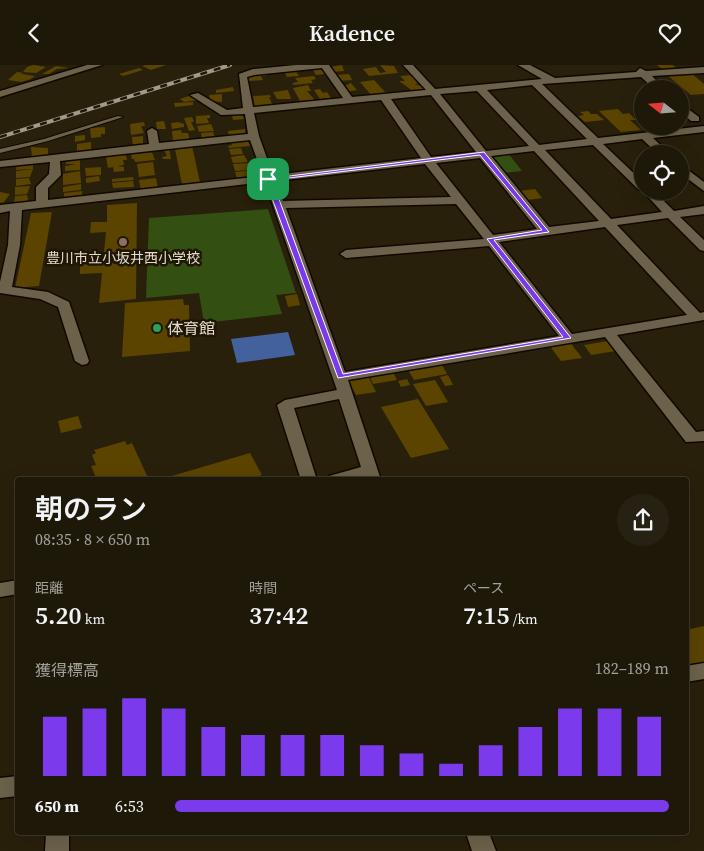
<!DOCTYPE html>
<html lang="ja">
<head>
<meta charset="utf-8">
<style>
  body { margin:0; font-family:"Source Serif 4","Noto Sans JP",serif; background:#262112; color:#f1f3f6; height:100vh; display:flex; flex-direction:column; font-size:19px; white-space:nowrap }
  * { box-sizing:border-box; margin:0 }
  p { font-size:16px; color:#a1a09c }
  .icon { flex:none; width:28px; height:28px; fill:none; stroke:currentColor; stroke-width:2; stroke-linecap:round; stroke-linejoin:round }
  .map { position:relative; flex:1; overflow:hidden }
  .drawer { position:absolute; left:15px; top:412px; width:674px; height:358px; display:flex; flex-direction:column; background:#1e1808; border-radius:5px; box-shadow:0 5px 20px #0002,0 0 0 1px #3c3729 }
  .drawer>* { flex:none }
  .needle { width:32px; rotate:287deg }
  .tools { position:absolute; left:634px; top:15px; display:grid; gap:10px }
  .tools a { display:grid; place-items:center; width:55px; height:55px; border-radius:50%; background:#1e1808; box-shadow:0 5px 20px #0002,0 0 0 1px #3c3729; font-size:25px }
  .pin { position:absolute; display:grid; place-items:center; width:42px; height:42px; color:#fff; margin:-21px; border-radius:10px; box-shadow:0 2px 8px #0006 }
  .round { display:grid; place-items:center; flex:none; width:52px; height:52px; border-radius:26px; background:#262112 }
  .head { display:flex; align-items:center; justify-content:space-between; height:85px; padding:0 20px }
  h1 { font-size:28px; font-weight:600; line-height:38px }
  .figures { display:grid; grid-template-columns:repeat(3,1fr); gap:8px; height:85px; padding:5px 20px }
  .figures div { display:grid; align-content:center }
  .figures b { font-size:25px; font-weight:600 }
  .figures small { font-size:14px; font-weight:400 }
  .figures p { font-size:14px }
  .chart { height:140px; padding:10px 20px }
  .chart p { display:flex; justify-content:space-between }
  .chart svg { width:100%; height:90px; margin-top:5px; stroke:#7c3aed; stroke-width:6 }
  ul { padding:0 20px; list-style:none; font-size:16px }
  li { display:grid; grid-template-columns:80px 60px 1fr; align-items:center; height:38px }
  li i { height:12px; border-radius:6px; background:#7c3aed }
  header { display:flex; justify-content:space-between; align-items:center; height:65px; padding:0 20px; background:#1e1808; font-size:22px; font-weight:600 }
  .map>svg:first-child { display:block }
  .green { fill:#334f11 }
  .water { fill:#42619d }
  .building { fill:#5b4400 }
  .lines { fill:none; stroke-linecap:round; stroke-linejoin:round }
  .service-casing { stroke:#110900; stroke-width:2 }
  .minor-casing { stroke:#110900; stroke-width:3 }
  .service { fill:#6c624b; fill-rule:evenodd }
  .minor { fill:#6c624b; fill-rule:evenodd }
  .rail-casing { stroke:#a19a8b; stroke-width:4 }
  .rail { stroke:#1f1603; stroke-width:2.5; stroke-dasharray:7; stroke-linecap:butt }
  .route { fill:#7c3aed; stroke:#fff; fill-rule:evenodd }
  .education-dot { fill:#8d6e63; stroke:#1f1603; stroke-width:2 }
  .leisure-dot { fill:#2e9e5b; stroke:#1f1603; stroke-width:2 }
  .labels { text-anchor:middle; dominant-baseline:central; stroke-width:5; stroke-linejoin:round; paint-order:stroke }
  .far-poi-label { font-size:14px; fill:#e3ddd0; stroke:#1f1603 }
  .poi-label { font-size:16px; fill:#e3ddd0; stroke:#1f1603; text-anchor:start }
</style>
</head>
<body>
<header><svg class="icon" aria-label="back" viewBox="0 0 24 24"><path d="M15 5l-7 7 7 7"/></svg>Kadence<svg class="icon" aria-label="heart" viewBox="0 0 24 24"><path d="M12 20l-8-8c-3-5 5-10 8-4 3-6 11-1 8 4z"/></svg></header>
<div class="map">
<svg width="704" height="786" viewBox="0 0 704 786">
  <rect width="100%" height="100%" fill="#28200b"/>
  <g class="green">
    <polygon points="508,88 522,106 502,108 490,93 492,90"/>
    <polygon points="268,144 296,228 276,230 282,249 204,258 199,228 146,233 149,153"/>
  </g>
  <polygon class="water" points="288,267 295,290 237,298 231,274"/>
  <g class="building">
    <polygon points="33,0 34,0 46,2 36,8 23,7 27,2"/>
    <polygon points="147,0 166,0 151,5 142,1"/>
    <polygon points="342,0 344,6 333,7 330,2"/>
    <polygon points="380,0 394,1 398,8 369,11 363,4 376,2 380,8 386,7"/>
    <polygon points="657,0 673,0 680,6 665,7"/>
    <polygon points="56,1 69,3 57,4 49,9 42,9"/>
    <polygon points="321,2 325,9 316,10 312,3"/>
    <polygon points="139,3 143,5 123,11 119,9"/>
    <polygon points="295,5 299,11 287,12 284,6"/>
    <polygon points="17,7 23,8 15,14 22,9 35,11 29,15 20,14 28,15 21,17 8,15"/>
    <polygon points="264,7 266,11 261,11 263,15 249,16 249,10"/>
    <polygon points="691,8 704,19 704,29 691,30 667,10"/>
    <polygon points="349,9 352,15 340,16 336,10"/>
    <polygon points="412,10 419,18 415,19 424,22 426,26 414,27 399,16 405,16 400,11"/>
    <polygon points="314,11 316,14 311,15 313,18 294,20 292,18 298,17 295,13"/>
    <polygon points="374,15 386,28 371,30 360,17"/>
    <polygon points="351,18 357,25 347,27 343,22"/>
    <polygon points="308,20 311,26 307,26 315,35 300,36 293,23"/>
    <polygon points="233,22 234,26 216,28 216,25"/>
    <polygon points="320,24 323,28 327,27 331,33 320,34 314,25"/>
    <polygon points="288,25 291,34 277,34 273,27"/>
    <polygon points="222,29 222,37 210,36 209,30"/>
    <polygon points="270,30 271,32 269,32 273,41 255,43 253,31"/>
    <polygon points="189,31 194,31 200,35 184,37 180,34"/>
    <polygon points="193,37 193,40 175,42 174,38"/>
    <polygon points="618,44 623,49 629,48 636,55 630,55 641,65 621,67 599,46"/>
    <polygon points="588,46 591,49 597,49 604,55 585,57 578,51 584,50 580,47"/>
    <polygon points="242,49 244,54 233,55 232,50"/>
    <polygon points="210,50 210,53 207,53 209,58 196,59 196,51"/>
    <polygon points="192,52 194,57 191,57 195,65 189,66 184,53"/>
    <polygon points="164,56 166,64 157,64 156,57"/>
    <polygon points="144,57 145,61 141,61 144,68 131,70 130,59"/>
    <polygon points="178,57 184,59 184,62 172,64 171,58"/>
    <polygon points="211,59 214,66 199,67 197,61"/>
    <polygon points="105,62 105,69 101,69 101,72 91,73 90,63"/>
    <polygon points="245,64 245,70 229,72 228,66"/>
    <polygon points="181,65 182,68 188,68 190,76 173,76 172,66"/>
    <polygon points="213,67 215,73 202,75 201,68"/>
    <polygon points="85,70 85,75 75,77 75,71"/>
    <polygon points="143,71 143,79 146,81 133,82 132,72"/>
    <polygon points="247,74 250,81 229,83 228,81 232,80 230,76"/>
    <polygon points="91,77 91,85 77,86 77,79"/>
    <polygon points="192,81 200,117 182,119 175,84"/>
    <polygon points="31,82 48,83 48,91 32,93"/>
    <polygon points="169,82 171,94 163,94 162,92 167,91 163,83"/>
    <polygon points="156,83 157,87 152,87 155,95 135,97 134,94 132,94 130,86"/>
    <polygon points="241,83 243,89 231,90 229,84"/>
    <polygon points="125,88 127,95 123,95 124,100 118,101 124,102 124,106 114,107 113,102 108,103 106,92 111,92 110,89"/>
    <polygon points="244,90 248,97 233,98 231,92"/>
    <polygon points="80,92 80,105 65,106 65,101 76,99 66,99 66,93"/>
    <polygon points="153,97 155,110 139,112 137,99"/>
    <polygon points="250,98 251,102 248,102 249,105 235,106 233,99"/>
    <polygon points="17,99 33,99 33,104 16,105"/>
    <polygon points="101,102 101,110 86,111 85,103"/>
    <polygon points="33,104 30,112 16,113 16,106"/>
    <polygon points="254,105 256,112 237,114 235,107"/>
    <polygon points="80,106 81,118 63,120 63,109"/>
    <polygon points="99,111 100,116 86,118 86,113"/>
    <polygon points="133,112 134,115 112,117 112,114"/>
    <polygon points="29,113 31,119 16,121 16,114"/>
    <polygon points="156,113 158,123 141,125 139,115"/>
    <polygon points="133,116 134,122 113,123 112,118"/>
    <polygon points="81,119 81,125 63,127 63,122"/>
    <polygon points="30,121 27,129 15,130 15,122"/>
    <polygon points="535,124 542,133 527,135 519,126"/>
    <polygon points="82,126 82,133 64,133 64,128"/>
    <polygon points="0,127 10,129 4,137 0,138"/>
    <polygon points="27,130 29,138 14,139 15,131"/>
    <polygon points="137,138 136,234 99,238 102,208 80,209 80,199 103,197 106,167 90,168 91,157 107,157 107,140"/>
    <polygon points="52,147 39,221 15,223 31,148"/>
    <polygon points="297,229 300,240 288,242 285,231"/>
    <polygon points="183,234 184,240 189,240 190,286 122,292 125,238"/>
    <polygon points="608,276 616,286 591,290 584,280"/>
    <polygon points="570,277 582,293 561,296 549,280"/>
    <polygon points="441,298 447,309 414,315 408,305"/>
    <polygon points="393,307 397,315 373,319 369,310"/>
    <polygon points="448,310 453,320 445,321 440,312"/>
    <polygon points="368,311 376,327 356,330 348,314"/>
    <polygon points="407,314 410,320 401,322 398,316"/>
    <polygon points="435,315 448,337 426,341 413,319"/>
    <polygon points="418,334 449,384 411,393 381,342"/>
    <polygon points="78,351 82,363 61,368 58,356"/>
    <polygon points="125,376 127,380 132,378 149,415 97,415 91,401 96,400 92,390 96,388 94,385"/>
    <polygon points="250,388 262,410 244,415 158,415"/>
    <polygon points="704,561 704,603 686,606 686,565"/>
  </g>
  <g class="lines">
    <g class="service-casing">
      <polygon id="service" points="118,51 123,52 48,76 0,88 0,84 44,74"/>
    </g>
    <g class="minor-casing">
      <g id="minor">
        <polygon points="87,0 102,0 0,32 0,26"/>
        <path d="M296,0H329L352,32L426,25L403,0H413L435,24L542,14L518,0H530L555,13L636,7L640,3L646,6L704,2V8L652,11L665,24H654L641,12L542,19L598,73L704,61V67L653,73L670,89H658L642,74L603,79L642,116V126H654L674,146L704,141V149L680,152L704,175V186L700,185L668,153L617,160L700,248L704,247V255L617,270L696,367L704,366V376L686,377L605,272L348,315L381,415H365L364,412L354,415H327L329,411L361,402L339,334L294,343L317,415H301L277,340L285,335L337,325L265,117L22,145L20,180L12,222L48,227L69,237L89,296L87,299L82,300L75,296L58,242L40,234L0,228V217L8,180L10,146L0,148V140L36,136V122L49,109L50,97L0,102V96L149,79L147,66L152,63L157,66L159,78L248,69L245,49L221,50L190,30L198,28L227,45L243,43L239,9L253,4ZM322,3L343,33L253,42L247,12L254,10ZM532,20L587,74L539,80L487,25ZM477,26L529,81L486,86L440,29ZM431,30L476,87L431,92L391,34ZM381,35L421,93L273,110L259,71L254,48ZM250,75L263,111L48,135V123L61,110L60,96ZM593,80L638,124L642,125L662,147L611,154L545,85ZM534,86L599,156L549,162L491,91ZM480,93L537,164L493,170L436,98ZM425,99L451,132L283,136L276,116ZM456,139L484,174L346,185L340,189L346,193L489,181L559,271L345,307L286,143ZM605,162L687,250L572,269L499,177Z"/>
        <polygon points="680,38 699,52 699,56 691,56 680,46"/>
        <polygon points="680,99 704,117 704,126 680,108"/>
        <polygon points="18,515 18,529 0,532 0,518"/>
        <polygon points="704,598 704,614 686,617 686,601"/>
        <polygon points="18,711 18,731 0,733 0,713"/>
        <polygon points="46,768 69,768 69,786 45,786"/>
        <polygon points="466,768 489,768 496,786 472,786"/>
      </g>
    </g>
    <use href="#service" class="service"/>
    <use href="#minor" class="minor"/>
    <g class="rail-casing">
      <polyline id="rail" points="0,72 230,0"/>
    </g>
    <use href="#rail" class="rail"/>
  </g>
  <path class="route" d="M484,87L549,167L494,175L571,273L338,313L265,114ZM480,90L542,165L487,174L563,272L343,309L272,115Z"/>
  <circle class="education-dot" cx="123" cy="177" r="5"/>
  <circle class="leisure-dot" cx="157" cy="263" r="5"/>
  <g class="labels">
    <g class="far-poi-label">
      <text x="123" y="193">豊川市立小坂井西小学校</text>
    </g>
    <g class="poi-label">
      <text x="167" y="263">体育館</text>
    </g>
  </g>
</svg>
<div class="tools">
<a><svg class="needle" viewBox="-14 -14 28 28"><path d="M0-13l5 13h-10z" fill="#e53935"/><path d="M0 13l5-13h-10z" fill="#a1a09c"/></svg></a>
<a><svg class="icon" aria-label="locate" viewBox="0 0 24 24"><circle cx="12" cy="12" r="6"/><path d="M12 2v4M12 18v4M2 12h4M18 12h4"/></svg></a>
</div>
<div class="pin" style="left:268px;top:114px;background:#1e9e55"><svg class="icon" aria-label="arrive" viewBox="0 0 24 24"><path d="M6 21V4h12l-3 4 3 4H6"/></svg></div>
<section class="drawer">
<div class="head"><div><h1>朝のラン</h1><p>08:35 · 8 × 650 m</p></div><a class="round"><svg class="icon" aria-label="share" viewBox="0 0 24 24"><path d="M12 15V3M7 8l5-5 5 5M5 13v7h14v-7"/></svg></a></div>
<div class="figures">
<div><p>距離</p><b>5.20<small> km</small></b></div>
<div><p>時間</p><b>37:42</b></div>
<div><p>ペース</p><b>7:15<small> /km</small></b></div>
</div>
<div class="chart"><p><span>獲得標高</span>182–189 m</p>
<svg viewBox="0 0 160 44" preserveAspectRatio="none"><path d="M5 44V15M15 44V11M25 44V6M35 44V11M45 44V20M55 44V24M65 44V24M75 44V24M85 44V29M95 44V33M105 44V38M115 44V29M125 44V20M135 44V11M145 44V11M155 44V15"/></svg>
</div>
<ul>
<li><b>650 m</b>6:53<i style="width:100%"></i></li>
</ul>
</section>
</div>
</body>
</html>
